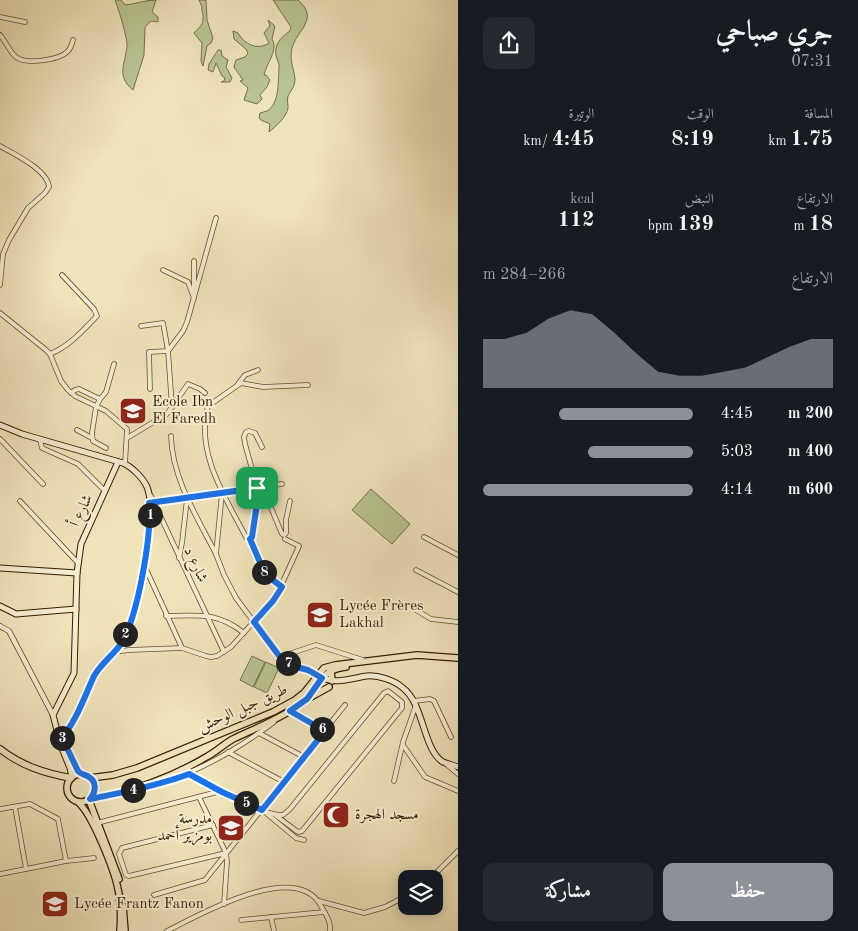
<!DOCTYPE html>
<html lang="ar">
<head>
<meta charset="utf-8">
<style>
  body { margin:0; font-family:"Old Standard TT",Amiri,serif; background:#242831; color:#f1f3f6; direction:rtl; height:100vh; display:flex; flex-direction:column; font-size:19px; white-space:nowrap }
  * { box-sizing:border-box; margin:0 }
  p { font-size:16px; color:#9ea1a6 }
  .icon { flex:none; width:28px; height:28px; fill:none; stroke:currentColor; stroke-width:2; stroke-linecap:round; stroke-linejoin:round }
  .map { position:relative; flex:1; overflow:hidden; direction:ltr }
  .details { display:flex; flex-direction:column; background:#171b24; width:400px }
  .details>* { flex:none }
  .tools { position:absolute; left:398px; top:870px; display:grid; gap:10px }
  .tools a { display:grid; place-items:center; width:45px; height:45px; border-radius:10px; background:#171b24; box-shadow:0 2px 12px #0003; font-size:25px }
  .pin { position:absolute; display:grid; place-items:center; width:42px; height:42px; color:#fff; margin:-21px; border-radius:10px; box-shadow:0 2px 8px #0006 }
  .km { position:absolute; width:25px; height:25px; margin:-12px; border-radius:50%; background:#222; color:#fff; font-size:14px; line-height:25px; text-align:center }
  .round { display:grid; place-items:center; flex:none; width:52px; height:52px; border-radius:10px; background:#242831 }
  .summary { display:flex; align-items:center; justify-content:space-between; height:85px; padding:0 25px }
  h1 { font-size:28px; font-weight:800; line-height:38px }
  .metrics { display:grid; grid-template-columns:repeat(3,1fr); gap:8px; height:85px; padding:5px 25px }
  .metrics div { display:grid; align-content:center }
  .metrics b { font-size:21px; font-weight:800 }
  .metrics small { font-size:14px; font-weight:400 }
  .metrics p { font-size:14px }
  .chart { height:140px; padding:10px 25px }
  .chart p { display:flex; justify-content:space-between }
  .chart svg { width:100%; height:90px; margin-top:5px; fill:#8c9099; opacity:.7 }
  .action { display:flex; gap:10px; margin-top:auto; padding:10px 25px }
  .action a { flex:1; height:58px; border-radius:10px; background:#8c9099; color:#fff; font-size:20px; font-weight:800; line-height:58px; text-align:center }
  .action a+a { background:#242831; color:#f1f3f6 }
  ul { padding:0 25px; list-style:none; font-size:16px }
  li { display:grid; grid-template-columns:80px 60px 1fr; align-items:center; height:38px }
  li i { height:12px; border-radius:6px; background:#8c9099 }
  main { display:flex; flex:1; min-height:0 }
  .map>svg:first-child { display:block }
  .green { fill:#b8c490; stroke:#767048 }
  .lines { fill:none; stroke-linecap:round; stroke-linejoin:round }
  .minor-casing { stroke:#634e2e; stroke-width:5.5 }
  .tertiary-casing { stroke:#634e2e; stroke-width:6 }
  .secondary-casing { stroke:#341d00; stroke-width:7 }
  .primary-casing { stroke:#341d00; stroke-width:8 }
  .trunk-casing { stroke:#341d00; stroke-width:8 }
  .minor { stroke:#f5edd2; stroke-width:4 }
  .tertiary { stroke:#f5edd2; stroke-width:4.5 }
  .secondary { stroke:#f5edd2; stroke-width:5 }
  .primary { stroke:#efe3ba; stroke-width:5.5 }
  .trunk { stroke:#efe3ba; stroke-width:6 }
  .route-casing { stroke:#fff; stroke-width:10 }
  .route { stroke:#1a73e8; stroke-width:6 }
  .labels { text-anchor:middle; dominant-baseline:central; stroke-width:4; stroke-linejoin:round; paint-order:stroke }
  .poi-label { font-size:15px; fill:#341d00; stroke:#f5edd2; text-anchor:start }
  .street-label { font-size:15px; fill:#341d00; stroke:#f5edd2 }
</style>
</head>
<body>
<main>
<section class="details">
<div class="summary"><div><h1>جري صباحي</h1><p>07:31</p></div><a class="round"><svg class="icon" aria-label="share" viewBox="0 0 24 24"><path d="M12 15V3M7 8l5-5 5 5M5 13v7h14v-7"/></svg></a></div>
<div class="metrics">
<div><p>المسافة</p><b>1.75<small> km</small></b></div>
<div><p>الوقت</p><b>8:19</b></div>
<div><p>الوتيرة</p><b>4:45<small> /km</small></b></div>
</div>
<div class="metrics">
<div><p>الارتفاع</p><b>18<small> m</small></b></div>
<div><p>النبض</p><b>139<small> bpm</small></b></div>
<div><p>kcal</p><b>112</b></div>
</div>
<div class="chart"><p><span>الارتفاع</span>266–284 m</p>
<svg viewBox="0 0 160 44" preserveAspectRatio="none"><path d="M0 44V20L10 20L20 17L30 10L40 6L50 8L60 17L70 27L80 36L90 38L100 38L110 36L120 34L130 29L140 24L150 20L160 20V44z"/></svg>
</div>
<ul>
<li><b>200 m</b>4:45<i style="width:64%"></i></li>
<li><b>400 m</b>5:03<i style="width:50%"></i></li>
<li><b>600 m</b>4:14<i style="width:100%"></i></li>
</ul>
<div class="action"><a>حفظ</a><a>مشاركة</a></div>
</section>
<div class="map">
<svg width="458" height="931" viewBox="0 0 458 931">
  <rect width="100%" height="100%" fill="#efe3ba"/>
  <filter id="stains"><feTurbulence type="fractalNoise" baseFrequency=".004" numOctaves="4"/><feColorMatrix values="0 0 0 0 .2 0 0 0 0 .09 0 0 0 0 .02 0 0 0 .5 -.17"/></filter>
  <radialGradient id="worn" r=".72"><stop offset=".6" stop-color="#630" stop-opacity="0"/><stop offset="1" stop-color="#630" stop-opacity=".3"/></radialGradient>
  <g class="green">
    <path d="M116,0H121L125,5C136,4 145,0 156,0L152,12L158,17V22L151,21L145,27L144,55L133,90C116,76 125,65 127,46C128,40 118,6 115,1Z"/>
    <path d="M199,0H206L207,20L213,38L211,43L207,46L203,66L201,61L202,43L194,33C198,28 203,26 203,19C204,14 201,12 202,7Z"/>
    <path d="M273,0H298C320,19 297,30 292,48C289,61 294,68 295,79C295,87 291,90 288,96C287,100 288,104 288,108C286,118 276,126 269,132L270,124L261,120L259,118L260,113C262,112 265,112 267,111C280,104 278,79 279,68C280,64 277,60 276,56C274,44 281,37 290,31L291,27Z"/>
    <path d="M268,20L275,26L272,39C279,50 266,64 264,75H266L270,80L267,87L260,95L262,99L257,104L244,100L248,88L240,81L243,80L234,67L236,60L245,57L248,53L246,49L234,39L233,31L238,33C244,44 258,51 269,43L264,33L270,26Z"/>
    <polygon points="218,50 221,50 222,56 228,60 226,67 232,78 230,82 221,82 224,81 225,78 222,76 216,63 213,72 208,70 209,64"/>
    <polygon points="371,489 410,524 392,544 352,510"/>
    <polygon points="252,656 265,662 253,687 240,680"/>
    <polygon points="266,662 279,668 267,693 254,687"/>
  </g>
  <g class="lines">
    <g class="minor-casing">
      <g id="minor">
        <polyline points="0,17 25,22"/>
        <path d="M0,35C6,42 10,52 16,57C26,65 60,60 68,51C71,48 72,44 73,40"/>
        <path d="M0,146C14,154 48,170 49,187L45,193L28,208L9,240L3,254L0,285"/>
        <polyline points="163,270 188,282 194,298 194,261"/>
        <polyline points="0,313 46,350 50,354 61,381 68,390 75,396 106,411 127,429 125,464"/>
        <polyline points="141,326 163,323 168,351 172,407"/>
        <path d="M50,354C70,346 82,331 97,316L94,309L62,275"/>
        <polyline points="238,384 245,375 258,370"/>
        <polyline points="150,389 149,352 168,351 183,331 187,322 216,218"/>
        <polyline points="71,393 75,390 79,389 100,399"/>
        <polyline points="77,430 92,438"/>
        <path d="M171,436C172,478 197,517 216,554"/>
        <polyline points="127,438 167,414 188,384 200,389 205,393"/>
        <polyline points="0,439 43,484"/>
        <polyline points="40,440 42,448 78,464 105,491"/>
        <polyline points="262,447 255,433 249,431 246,432 244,437 245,444 257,487 267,498 282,534 284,535 286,533 286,520 290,501"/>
        <polyline points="106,448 93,441 92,433 96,407 100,399 106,392 114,364"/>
        <polyline points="222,493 216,554 224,575 236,598 280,657 296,667 308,670 317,675"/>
        <path d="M262,493L258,497L252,537L248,539L246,537C225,497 195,452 208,406L241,383L263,387L308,385"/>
        <polyline points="151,496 224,652"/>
        <polyline points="20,501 78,563"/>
        <polyline points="151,502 282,484"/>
        <polyline points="424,537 458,555"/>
        <polyline points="250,539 265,574 282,587"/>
        <polyline points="179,558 182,543 187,499"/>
        <polyline points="145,567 182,648"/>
        <polyline points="416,570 458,592"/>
        <polyline points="416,610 431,619 458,622"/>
        <path d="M166,616C198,615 217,612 244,633"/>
        <polyline points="114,652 129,650 182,648 206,656 211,657 217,656 231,647 276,597 299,546 285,539"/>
        <polyline points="280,657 316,645 363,660"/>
        <polyline points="414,701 430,699 434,701 451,737"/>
        <polyline points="290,711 325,731"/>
        <polyline points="259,733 304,757"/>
        <polyline points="403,745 425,777 458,791"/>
        <polyline points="228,752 284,782"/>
        <polyline points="446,764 458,774"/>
        <path d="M189,773C211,785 260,816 283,815L290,809L384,693L388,691L402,702V708L302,831L298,832L275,815"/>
        <polyline points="394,781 403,742 416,705"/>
        <path d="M157,783C199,773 239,748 274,722"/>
        <polyline points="199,797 226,853 227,862 224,904"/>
        <polyline points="15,807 26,869 66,861"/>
        <polyline points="0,809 30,804 58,819 66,861 94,858"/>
        <polyline points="266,813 296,838 304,840"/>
        <polyline points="97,823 221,791"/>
        <polyline points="213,825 122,848 119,854 126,875 129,876 226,853"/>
        <polyline points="0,874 26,869"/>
        <polyline points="430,879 458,851"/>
        <polyline points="154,895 205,880 345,705"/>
        <polyline points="319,901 364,913 385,907 406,896"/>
        <polyline points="271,917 274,931"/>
        <polyline points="241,920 324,912 325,913"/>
        <path d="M167,931C199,915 296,859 321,906C326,915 331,921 330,931"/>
      </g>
    </g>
    <g class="tertiary-casing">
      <polyline id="tertiary" points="0,626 9,631 53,715"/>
    </g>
    <g class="secondary-casing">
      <g id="secondary">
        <path d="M0,425L22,434L123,463C132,467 143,478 147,487C159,515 137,618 121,644C113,655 101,664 94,676C84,698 77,722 60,740"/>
        <polyline points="0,568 77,573"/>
        <polyline points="0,606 16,614 76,609"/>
        <path d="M321,677C337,685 351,678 367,676C378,675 394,680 403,688C424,704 423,750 443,762C448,764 453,765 458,767"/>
        <path d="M61,740C70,748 72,764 80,774"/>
        <polyline points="72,777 70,768 61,746 53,715 74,673 77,573 81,544 118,462"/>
      </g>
    </g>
    <g class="primary-casing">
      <g id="primary">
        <polyline points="331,671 332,681"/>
        <polyline points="309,698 329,687"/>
        <circle cx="81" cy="788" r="14"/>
        <polyline points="90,778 113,775 137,768 273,712 295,700 304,693 324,668 335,665 417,655 458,658"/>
        <path d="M90,799C134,791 169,779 208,756C217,751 224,744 233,739C256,728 280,719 301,704C312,696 317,681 328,673C333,669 340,668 346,667"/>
        <polyline points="89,800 119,879"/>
        <path d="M78,802C92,814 114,869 118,889C121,902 121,917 120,931"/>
        <polyline points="123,906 125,931"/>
      </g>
    </g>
    <g class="trunk-casing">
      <path id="trunk" d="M0,749C22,766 44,773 71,778"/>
    </g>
    <use href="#minor" class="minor"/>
    <use href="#tertiary" class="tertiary"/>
    <use href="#secondary" class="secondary"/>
    <use href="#primary" class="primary"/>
    <use href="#trunk" class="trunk"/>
  </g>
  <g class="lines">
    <g class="route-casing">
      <path id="route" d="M257,488L262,493L258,497L252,537L250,539L265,574L282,587L273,601L254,622L280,657L296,667L308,670L322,678L307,699L290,711L325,731L262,810L222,792L189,774C160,785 121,793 90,799C96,792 97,782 89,777C85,774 81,775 78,771L65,744L60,740C76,722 84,698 94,676C101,664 113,655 121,644C138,616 152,535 149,503Z"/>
    </g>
    <use href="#route" class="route"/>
  </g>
  <defs>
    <g id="school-square" transform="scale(1.4375)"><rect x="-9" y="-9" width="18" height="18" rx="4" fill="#8f2418" stroke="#f5edd2"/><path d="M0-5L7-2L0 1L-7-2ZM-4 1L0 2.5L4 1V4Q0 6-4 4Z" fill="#fff"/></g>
    <g id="mosque-square" transform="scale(1.4375)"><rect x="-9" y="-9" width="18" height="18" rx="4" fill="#8f2418" stroke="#f5edd2"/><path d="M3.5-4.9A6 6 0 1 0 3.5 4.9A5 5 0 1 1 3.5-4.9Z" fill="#fff"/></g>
  </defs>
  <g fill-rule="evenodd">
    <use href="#school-square" x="133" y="411"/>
    <use href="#school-square" x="320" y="615"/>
    <use href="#mosque-square" x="336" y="815"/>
    <use href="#school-square" x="231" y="828"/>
    <use href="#school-square" x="55" y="904"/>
  </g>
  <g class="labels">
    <g class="poi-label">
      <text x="152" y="402">Ecole Ibn<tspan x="152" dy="17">El Faredh</tspan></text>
      <text x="339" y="606">Lycée Frères<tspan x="339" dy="17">Lakhal</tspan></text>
      <text x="355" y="815">مسجد الهجرة</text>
      <text x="212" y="819" text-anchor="end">مدرسة<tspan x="212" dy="17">بومزير أحمد</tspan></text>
      <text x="74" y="904">Lycée Frantz Fanon</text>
    </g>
    <g class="street-label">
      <text transform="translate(82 511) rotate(-65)">شارع أ</text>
      <text transform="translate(195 565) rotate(65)">شارع د</text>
      <text transform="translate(243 709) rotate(-24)">طريق جبل الوحش</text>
    </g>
  </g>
  <rect width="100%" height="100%" filter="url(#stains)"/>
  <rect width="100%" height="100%" fill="url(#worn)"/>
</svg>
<div class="tools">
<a><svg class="icon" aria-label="layers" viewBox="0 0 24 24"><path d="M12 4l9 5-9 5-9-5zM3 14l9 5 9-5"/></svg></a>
</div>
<div class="pin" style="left:257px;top:488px;background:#1e9e55"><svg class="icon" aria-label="arrive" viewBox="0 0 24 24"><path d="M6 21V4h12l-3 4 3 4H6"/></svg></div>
<b class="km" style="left:150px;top:515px">1</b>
<b class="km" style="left:125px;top:634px">2</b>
<b class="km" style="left:62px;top:738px">3</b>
<b class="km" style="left:133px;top:790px">4</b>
<b class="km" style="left:246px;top:803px">5</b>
<b class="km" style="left:322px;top:729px">6</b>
<b class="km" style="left:288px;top:663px">7</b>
<b class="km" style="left:264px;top:572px">8</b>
</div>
</main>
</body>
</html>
